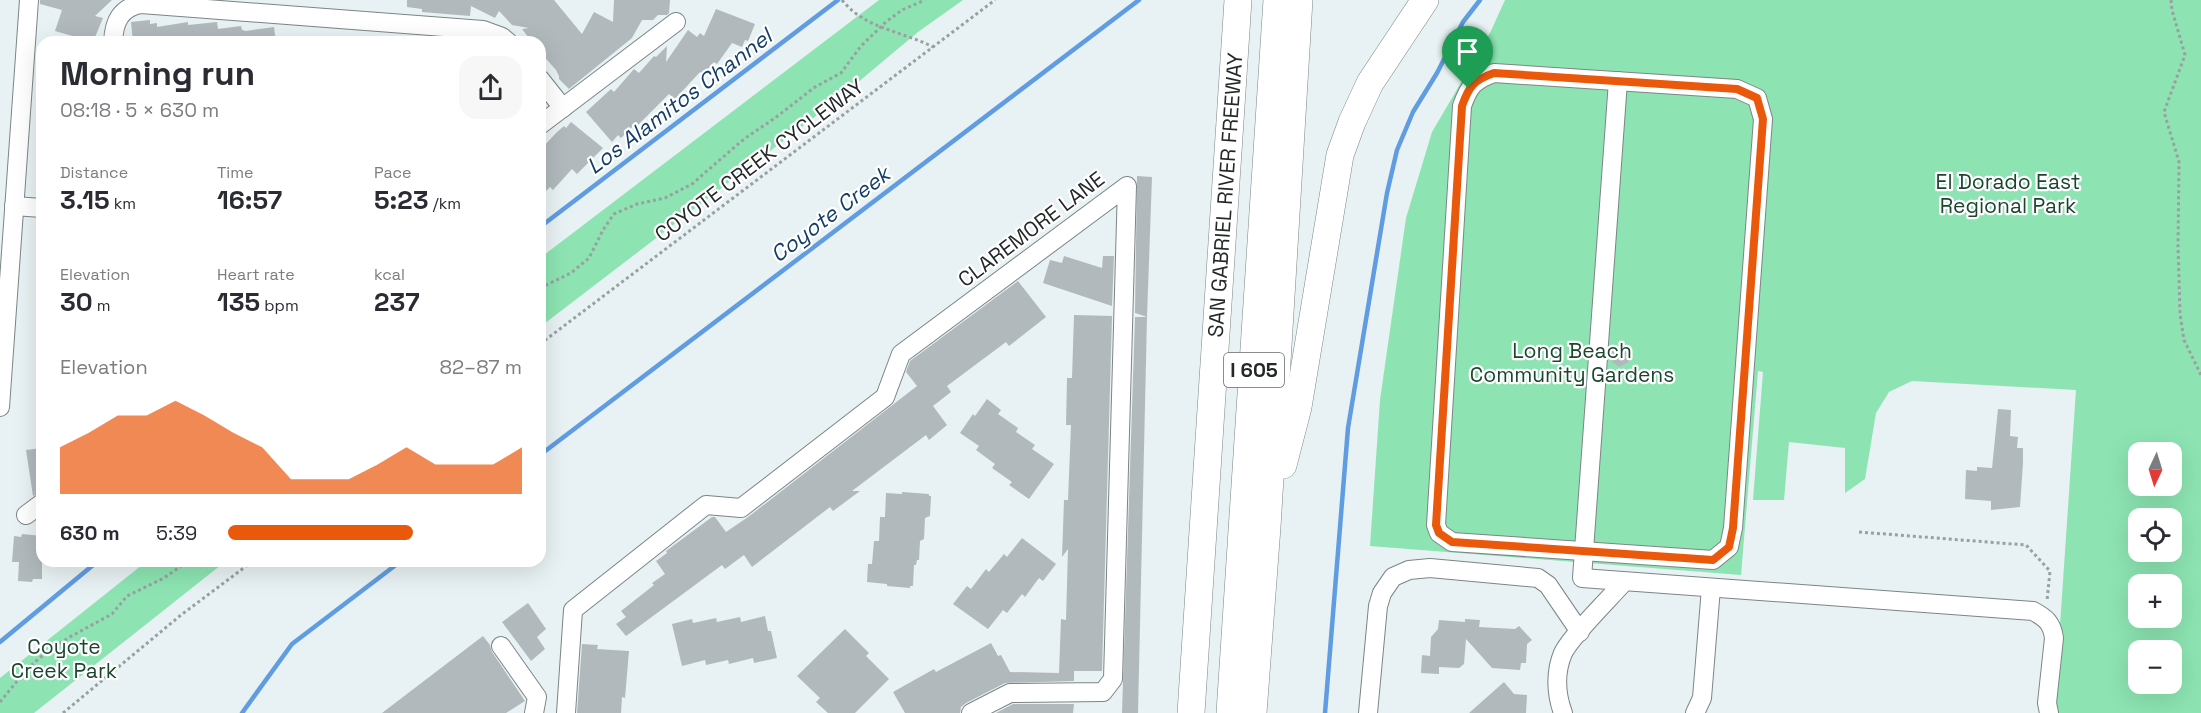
<!DOCTYPE html>
<html lang="en">
<head>
<meta charset="utf-8">
<style>
  body { margin:0; font-family:"Space Grotesk",sans-serif; background:#f7f7f7; color:#2b2b33; height:100vh; display:flex; flex-direction:column; font-size:22px; white-space:nowrap }
  * { box-sizing:border-box; margin:0 }
  p { font-size:20px; color:#7c7c81 }
  .icon { flex:none; width:33px; height:33px; fill:none; stroke:currentColor; stroke-width:2; stroke-linecap:round; stroke-linejoin:round }
  .map { position:relative; flex:1; overflow:hidden }
  .details { position:absolute; left:36px; top:36px; width:510px; height:531px; display:flex; flex-direction:column; background:#fff; border-radius:18px; box-shadow:0 6px 24px #0002 }
  .details>* { flex:none }
  .needle { width:39px; rotate:184deg }
  .buttons { position:absolute; left:2128px; top:442px; display:grid; gap:12px }
  .buttons a { display:grid; place-items:center; width:54px; height:54px; border-radius:12px; background:#fff; box-shadow:0 6px 24px #0002; font-size:30px }
  .pin { position:absolute; display:grid; place-items:center; width:51px; height:51px; color:#fff; margin:-62px -26px; border-radius:50% 50% 50% 0; rotate:-45deg; box-shadow:0 0 6px #0007 }
  .pin .icon { rotate:45deg }
  .round { display:grid; place-items:center; flex:none; width:63px; height:63px; border-radius:18px; background:#f7f7f7 }
  .overview { display:flex; align-items:center; justify-content:space-between; height:102px; padding:0 24px }
  h1 { font-size:33px; font-weight:700; line-height:45px }
  .figures { display:grid; grid-template-columns:repeat(3,1fr); gap:9px; height:102px; padding:6px 24px }
  .figures div { display:grid; align-content:center }
  .figures b { font-size:26px; font-weight:700 }
  .figures small { font-size:16px; font-weight:400 }
  .figures p { font-size:16px }
  .chart { height:168px; padding:12px 24px }
  .chart p { display:flex; justify-content:space-between }
  .chart svg { width:100%; height:108px; margin-top:6px; fill:#ea580c; opacity:.7 }
  ul { padding:0 24px; list-style:none; font-size:20px }
  li { display:grid; grid-template-columns:96px 72px 1fr; align-items:center; height:45px }
  li i { height:15px; border-radius:8px; background:#ea580c }
  .map>svg:first-child { display:block }
  .green { fill:#8de4b2; fill-rule:evenodd }
  .lines { fill:none; stroke-linecap:round; stroke-linejoin:round }
  .stream { stroke:#609ce1; stroke-width:4.5 }
  .building { fill:#b1b9bd }
  .minor-casing { stroke:#7c8586; stroke-width:20 }
  .highway-casing { stroke:#7c8586; stroke-width:28 }
  .path { stroke:#99a0a1; stroke-width:3; stroke-dasharray:3 3; stroke-linecap:butt }
  .minor { stroke:#fff; stroke-width:18 }
  .highway { stroke:#fff; stroke-width:27 }
  .route-casing { stroke:#fff; stroke-width:12 }
  .route { stroke:#ea580c; stroke-width:8 }
  .labels { text-anchor:middle; dominant-baseline:central; stroke-width:4.5; stroke-linejoin:round; paint-order:stroke }
  .shield { fill:#fff; stroke:#666868; stroke-width:1.5 }
  .shield-label { font-size:20px; font-weight:bold; fill:#242828 }
  .street-label { font-size:21px; fill:#242828; stroke:#fff }
  .park-label { font-size:21px; fill:#1c452f; stroke:#fff }
  .water-label { font-size:22px; font-style:italic; fill:#123c69; stroke:#fff }
</style>
</head>
<body>
<div class="map">
<svg width="2201" height="713" viewBox="0 0 2201 713">
  <rect width="100%" height="100%" fill="#e8f1f3"/>
  <g class="green">
    <polygon points="879,0 963,0 918,32 838,99 540,327 540,258"/>
    <path d="M1505,0H2201V713H2054L2076,390L1912,381L1889,392L1876,413L1865,479L1845,493V448L1789,442L1784,500H1753L1763,372L1758,371L1741,575L1370,546L1380,400L1406,218L1432,132L1490,33ZM2139,453H2172V486H2139ZM2139,519H2172V552H2139ZM2139,585H2172V618H2139ZM2139,651H2172V684H2139Z"/>
    <polygon points="147,561 226,561 34,713 0,713 0,678"/>
  </g>
  <g class="lines">
    <g class="stream">
      <polyline points="540,227 838,0"/>
      <polyline points="540,455 1139,0"/>
      <polyline points="0,642 98,561"/>
      <polyline points="242,713 292,644 401,561"/>
      <polyline points="1325,713 1348,428 1387,193 1397,150 1413,112 1437,73 1463,22 1480,0"/>
    </g>
  </g>
  <g class="building">
    <polygon points="40,0 112,0 95,16 103,18 93,42 55,31 62,10 40,4"/>
    <polygon points="407,0 554,0 582,34 594,12 613,22 614,0 670,0 669,13 667,15 658,15 653,20 642,20 632,38 569,89 559,79 559,76 556,70 540,52 540,42 532,42 522,29 529,28 512,25 499,11 495,18 471,6 470,16 422,12 422,9 407,7"/>
    <polygon points="716,9 755,24 748,41 745,40 742,47 732,43 717,64 714,62 703,75 700,72 675,99 669,94 636,127 634,125 621,138 618,135 612,142 586,112 611,89 614,92 634,69 639,73 654,56 656,57 667,46 666,62 688,30 697,37 700,33 704,36"/>
    <polygon points="150,20 150,24 157,23 157,27 188,22 188,25 217,22 218,29 241,26 242,30 246,31 274,27 276,42 133,42 131,22"/>
    <polygon points="571,122 603,148 577,174 572,169 553,190 550,187 540,197 540,150 557,132 564,126 566,128"/>
    <polygon points="1137,176 1152,177 1147,317 1135,313"/>
    <polygon points="1064,256 1102,268 1103,256 1114,256 1112,306 1043,283 1050,260 1062,263"/>
    <polygon points="1018,281 1046,317 1009,346 1006,342 947,386 951,392 933,406 947,425 929,440 926,435 852,491 860,491 833,511 830,507 752,567 744,555 725,569 722,565 626,636 616,624 626,617 621,611 654,585 652,583 665,574 656,561 667,553 666,551 712,517 715,517 726,532 748,517 917,386 906,372 910,361"/>
    <polygon points="1074,315 1112,316 1102,671 1074,671 1074,681 1005,683 966,703 961,707 960,713 905,713 893,692 934,669 936,672 991,643 998,656 1001,655 1010,672 1059,673 1061,619 1066,620 1068,549 1062,557 1064,500 1068,500 1071,425 1066,425 1067,378 1072,378"/>
    <polygon points="1135,317 1147,317 1138,713 1122,713"/>
    <polygon points="1621,345 1630,351 1629,362 1619,367 1611,361 1611,349"/>
    <polygon points="987,399 1001,410 998,414 1018,428 1016,432 1035,445 1032,449 1054,464 1029,499 1009,485 1012,482 992,468 995,464 976,450 979,446 960,433 973,414 975,416"/>
    <polygon points="1998,409 2011,410 2010,436 2018,437 2017,448 2023,448 2023,463 2020,507 1991,510 1991,501 1965,499 1966,470 1977,471 1977,467 1992,468"/>
    <polygon points="42,448 42,492 33,496 26,450"/>
    <polygon points="902,492 929,494 929,496 931,496 930,516 925,518 924,539 920,541 919,560 917,560 916,565 914,565 913,586 910,586 910,588 887,586 887,584 867,582 868,564 872,564 874,541 879,541 880,517 885,517 886,493 902,494"/>
    <polygon points="22,534 42,536 42,579 33,579 32,582 18,581 19,562 12,562 14,536 21,537"/>
    <polygon points="1022,538 1056,564 1043,581 1039,578 1025,597 1022,594 1007,613 1003,610 988,629 953,604 967,586 971,589 986,569 989,572 1004,554 1007,557"/>
    <polygon points="528,603 546,629 537,637 545,649 531,661 502,622"/>
    <polygon points="765,616 768,631 771,631 777,658 754,663 753,658 729,664 728,660 706,665 705,660 682,666 672,624 692,619 693,623 716,618 717,622 740,617 741,622"/>
    <polygon points="1465,619 1480,620 1479,627 1515,629 1519,626 1532,640 1527,644 1526,663 1521,663 1520,670 1492,668 1466,639 1464,664 1459,668 1439,667 1439,674 1421,673 1422,655 1430,656 1431,637 1438,629 1439,620 1465,622"/>
    <polygon points="845,629 869,653 866,656 889,679 855,713 828,713 816,702 820,698 797,676"/>
    <polygon points="483,636 490,645 492,652 525,701 506,713 382,713"/>
    <polygon points="582,644 598,645 597,649 629,651 625,698 622,697 621,713 577,713"/>
    <polygon points="1504,682 1514,694 1527,695 1526,713 1469,713"/>
    <polygon points="1013,704 1074,704 1073,713 996,713"/>
  </g>
  <g class="lines">
    <g class="minor-casing">
      <g id="minor">
        <path d="M113,42C114,22 120,8 141,4L483,30L502,37L508,42"/>
        <path d="M1494,73L1737,89L1757,98L1763,119L1733,528L1729,547L1713,560L1452,542L1439,533L1436,525L1462,106C1469,86 1474,80 1494,73Z"/>
        <polyline points="540,79 563,108"/>
        <path d="M1618,81L1582,578L2033,611C2046,618 2052,623 2054,638L2047,703L2049,713"/>
        <polyline points="540,125 676,22"/>
        <polyline points="14,206 42,208"/>
        <polyline points="0,407 29,0"/>
        <polyline points="26,515 42,503"/>
        <polyline points="501,646 537,697 534,713"/>
        <polyline points="566,713 573,610 706,505 741,508 885,397 901,354 1127,186 1113,679 1103,692 1010,693 971,713"/>
        <polyline points="1368,713 1378,606 1382,593 1393,577 1409,570 1430,568 1538,578 1548,585 1580,632"/>
        <path d="M1563,713C1556,694 1555,672 1563,653C1572,635 1609,599 1624,582"/>
        <polyline points="1695,713 1702,698 1711,588"/>
      </g>
    </g>
    <g class="highway-casing">
      <g id="highway">
        <polyline points="1283,465 1298,407 1340,155 1352,122 1370,83 1425,0"/>
        <polyline points="1191,713 1238,0"/>
        <polyline points="1230,713 1277,0"/>
        <polyline points="1253,713 1267,527 1299,0"/>
      </g>
    </g>
    <g class="path">
      <path d="M842,0C865,29 902,31 933,47"/>
      <polyline points="2171,0 2172,10 2185,55 2164,112 2179,162 2178,246 2180,314 2184,340 2201,375"/>
      <polyline points="540,288 571,273 589,258 603,230 614,214 637,204 665,198 692,184 744,139 775,118 815,87 841,73 861,46 887,21 902,10 925,0"/>
      <polyline points="540,344 995,0"/>
      <polyline points="1859,532 2026,545 2050,571 2047,601"/>
      <polyline points="0,702 27,669 43,655 68,638 112,614 127,596 164,578 188,561"/>
      <polyline points="63,713 181,615 253,561"/>
    </g>
    <use href="#minor" class="minor"/>
    <use href="#highway" class="highway"/>
  </g>
  <g class="lines">
    <g class="route-casing">
      <path id="route" d="M1494,73L1737,89L1757,98L1763,119L1733,528L1729,547L1713,560L1452,542L1439,533L1436,525L1462,106C1469,86 1474,80 1494,73Z"/>
    </g>
    <use href="#route" class="route"/>
  </g>
  <g class="labels">
    <rect class="shield" x="1224" y="353" width="60" height="34" rx="4.5"/>
    <g class="shield-label">
      <text x="1254" y="370">I 605</text>
    </g>
    <g class="street-label">
      <text transform="translate(759 160) rotate(-37)">COYOTE CREEK CYCLEWAY</text>
      <text transform="translate(1225 195) rotate(-86)">SAN GABRIEL RIVER FREEWAY</text>
      <text transform="translate(1031 229) rotate(-37)">CLAREMORE LANE</text>
    </g>
    <g class="park-label">
      <text x="2008" y="181">El Dorado East<tspan x="2008" dy="24">Regional Park</tspan></text>
      <text x="1572" y="350">Long Beach<tspan x="1572" dy="24">Community Gardens</tspan></text>
      <text x="64" y="646">Coyote<tspan x="64" dy="24">Creek Park</tspan></text>
    </g>
    <g class="water-label">
      <text transform="translate(679 101) rotate(-37)">Los Alamitos Channel</text>
      <text transform="translate(830 214) rotate(-37)">Coyote Creek</text>
    </g>
  </g>
</svg>
<div class="buttons">
<a><svg class="needle" viewBox="-14 -14 28 28"><path d="M0-13l5 13h-10z" fill="#e53935"/><path d="M0 13l5-13h-10z" fill="#7c7c81"/></svg></a>
<a><svg class="icon" aria-label="locate" viewBox="0 0 24 24"><circle cx="12" cy="12" r="6"/><path d="M12 2v4M12 18v4M2 12h4M18 12h4"/></svg></a>
<a>+</a>
<a>−</a>
</div>
<div class="pin" style="left:1468px;top:88px;background:#1e9e55"><svg class="icon" aria-label="arrive" viewBox="0 0 24 24"><path d="M6 21V4h12l-3 4 3 4H6"/></svg></div>
<section class="details">
<div class="overview"><div><h1>Morning run</h1><p>08:18 · 5 × 630 m</p></div><a class="round"><svg class="icon" aria-label="share" viewBox="0 0 24 24"><path d="M12 15V3M7 8l5-5 5 5M5 13v7h14v-7"/></svg></a></div>
<div class="figures">
<div><p>Distance</p><b>3.15<small> km</small></b></div>
<div><p>Time</p><b>16:57</b></div>
<div><p>Pace</p><b>5:23<small> /km</small></b></div>
</div>
<div class="figures">
<div><p>Elevation</p><b>30<small> m</small></b></div>
<div><p>Heart rate</p><b>135<small> bpm</small></b></div>
<div><p>kcal</p><b>237</b></div>
</div>
<div class="chart"><p><span>Elevation</span>82–87 m</p>
<svg viewBox="0 0 160 44" preserveAspectRatio="none"><path d="M0 44V25L10 19L20 12L30 12L40 6L50 12L60 19L70 25L80 38L90 38L100 38L110 32L120 25L130 32L140 32L150 32L160 25V44z"/></svg>
</div>
<ul>
<li><b>630 m</b>5:39<i style="width:63%"></i></li>
</ul>
</section>
</div>
</body>
</html>
